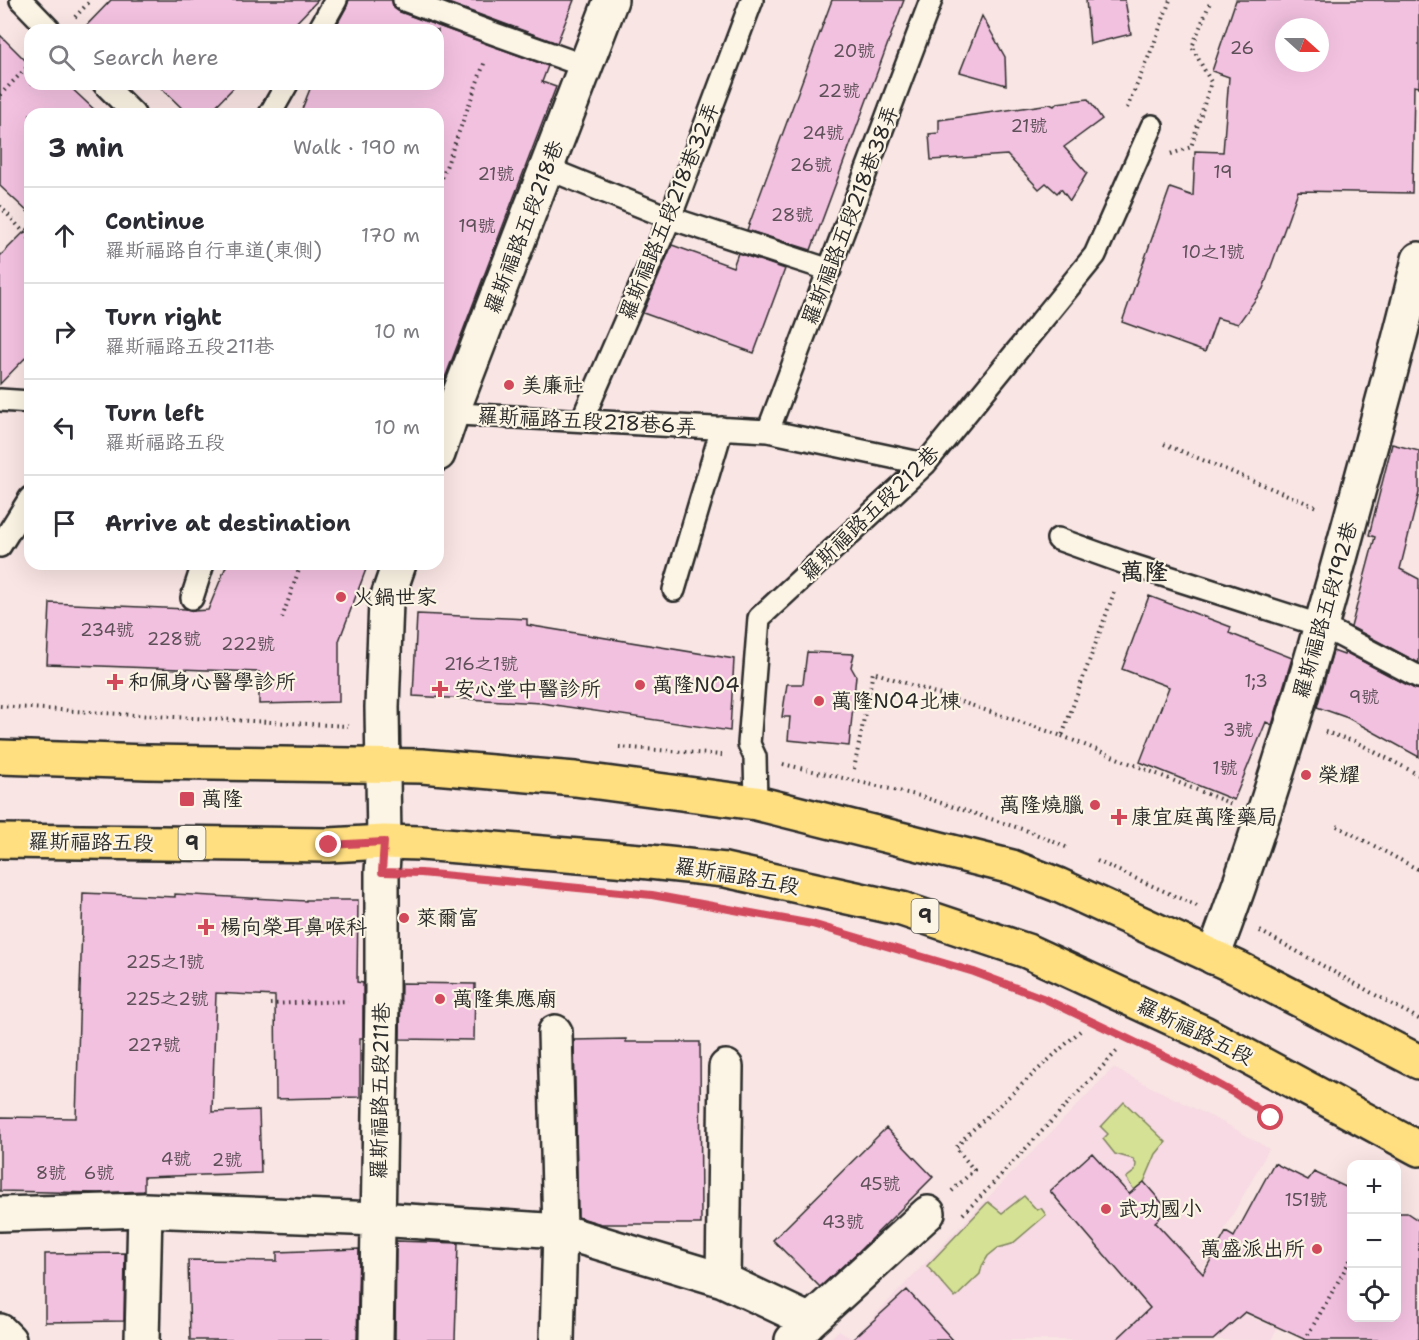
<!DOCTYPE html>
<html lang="en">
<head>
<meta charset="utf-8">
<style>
	body { margin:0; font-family:"Shantell Sans","LXGW WenKai TC",sans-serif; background:#f2f2f3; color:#2b2b33 }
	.controls { position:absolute; right:18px; bottom:18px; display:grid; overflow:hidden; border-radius:12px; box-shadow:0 6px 24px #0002 }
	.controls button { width:54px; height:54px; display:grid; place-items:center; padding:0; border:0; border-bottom:2px solid #e1e1e2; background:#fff; color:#2b2b33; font:30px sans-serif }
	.compass { position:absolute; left:1275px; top:18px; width:54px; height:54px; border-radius:50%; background:#fff; box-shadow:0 6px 24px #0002; rotate:111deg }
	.stop { position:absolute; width:18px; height:18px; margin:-14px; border:4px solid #d1495b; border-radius:50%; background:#fff }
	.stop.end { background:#d1495b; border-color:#fff; box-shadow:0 2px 6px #0008 }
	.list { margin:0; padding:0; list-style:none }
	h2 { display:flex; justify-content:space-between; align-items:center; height:78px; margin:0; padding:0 24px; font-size:26px }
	h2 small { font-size:20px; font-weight:400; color:#7c7c81 }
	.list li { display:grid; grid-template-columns:39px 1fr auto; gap:18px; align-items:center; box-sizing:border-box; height:96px; padding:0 24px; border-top:2px solid #e1e1e2 }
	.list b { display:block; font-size:22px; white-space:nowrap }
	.list p { margin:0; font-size:20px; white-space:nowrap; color:#7c7c81 }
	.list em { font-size:20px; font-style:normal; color:#7c7c81 }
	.icon { flex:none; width:33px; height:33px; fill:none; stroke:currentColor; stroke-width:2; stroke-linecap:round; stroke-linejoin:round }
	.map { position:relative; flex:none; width:1419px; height:1340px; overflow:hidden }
	.search { position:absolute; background:#fff; box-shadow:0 6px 24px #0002; left:24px; top:24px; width:420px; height:66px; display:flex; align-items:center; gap:15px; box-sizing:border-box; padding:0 21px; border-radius:18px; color:#7c7c81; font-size:22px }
	.panel { position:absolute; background:#fff; box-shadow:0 6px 24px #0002; left:24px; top:108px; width:420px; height:462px; border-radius:18px }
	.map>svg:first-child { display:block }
</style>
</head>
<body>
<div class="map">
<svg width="1419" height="1340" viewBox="0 0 1419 1340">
	<rect width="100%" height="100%" fill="#f9e5e4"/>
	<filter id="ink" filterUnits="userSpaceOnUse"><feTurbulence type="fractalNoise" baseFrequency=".0167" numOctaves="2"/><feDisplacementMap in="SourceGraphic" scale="12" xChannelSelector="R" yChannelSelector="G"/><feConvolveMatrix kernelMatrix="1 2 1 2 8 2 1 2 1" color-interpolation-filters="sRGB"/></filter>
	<g filter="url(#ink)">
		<path fill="#f7dae3" d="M1113,1068l117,58 39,23 -67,121 40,44 35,14 -6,12h-442l10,-10 13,9z"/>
		<path fill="#d5e194" stroke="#808660" stroke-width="1.5" d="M1124,1102l42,40 -10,12 -12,28 -10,8 -8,-12 9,-7 1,-7 -3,-5 -18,-5 -12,-15 5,-5 -7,-7z
			M1024,1196l13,14 4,-2 5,7 -34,29 -14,4 -10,8 -6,10 -2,8 -25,24 -28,-32 61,-64 14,11z"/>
		<path fill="#f3c1e0" stroke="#2b2b2b" stroke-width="1.5" fill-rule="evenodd" d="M111,0h207l-29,30h-207z
			M349,0h43l2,8 6,4 148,54 -6,16 14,5 -116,304 -2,-1v-276h-138l12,-30h126v-54h-104l13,-24z
			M440,0h134l-17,43z
			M832,0h72l-93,250 -64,-20z
			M1086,0h39l6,34 -41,10z
			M1236,0h183v87l-5,-1 -2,107 -114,-2 -35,98 -25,35 -21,-6 -12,34 -83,-30 48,-134 23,8 2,-45 28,1 6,-75 -17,-6zM1284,27h36v36h-36z
			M982,16l23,41 1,28 -46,-13z
			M0,35l30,30v19h37l32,30h-69v100l-30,-28z
			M157,84h80l-29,30h-20z
			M1088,99l14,20 -38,28 23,26 -17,28 -9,-12 -4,4 -11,-10 -7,6 -32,-34 -76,5 -2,-26 10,-1v-13l111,-16 4,2 3,-3z
			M30,226v127l-30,31v-128z
			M672,245l61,22 5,-14 47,16 -31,84 -111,-40z
			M1392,444l27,7v42l-19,76 19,10v84l-68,-36 24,-90 -6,-2z
			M227,564h141l-29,77v61l-80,2v-32l-212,-8 3,-61 136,6 8,2 14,-1z
			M1149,596l82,31 -2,6 63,25 -20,67 -6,-3 -32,78 -94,-38 29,-75 -47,-18z
			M417,614l110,5v6l207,34 -4,72 -189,-28 -128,-7z
			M1333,651l11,4 1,-3 68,36 6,2v67l-71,-39 -31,-11z
			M807,652l47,2 -3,13 5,9 -7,70 -61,-6 2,-23h-8l5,-33h16z
			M83,893l92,4v-3l131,7v-1h52l-1,82 6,1v55h-3v59l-84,2 -1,-103 -59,-3 -4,119 47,-2 2,63 -117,4v14l-46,2 -98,-2v-74l76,1z
			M401,983l74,1 -1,56 -74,-1z
			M626,1039v3h74l1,182h-100l-23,-7 -4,-177z
			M886,1128l47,49 -74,74 -39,36 -47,-47z
			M1092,1153l37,41 15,-12 24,28 -13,12 48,52 23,-42 8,5 40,-74 34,17 6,-8 38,18v127h44v-104h11l12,8v119h-113l-61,-28 -32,28h-97l34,-32 -100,-117z
			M396,1241l62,2 -3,97h-60z
			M359,1249l-2,91h-167l-2,-80 89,1v-9z
			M125,1253l-1,68 -79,1v-68z
			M907,1290l46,50h-101z"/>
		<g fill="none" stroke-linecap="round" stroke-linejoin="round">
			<defs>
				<path id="service" d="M21,0l29,30
					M404,0l91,34 90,32
					M319,30l17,-30
					M104,84l30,30
					M270,114l17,-30
					M546,168l124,50 160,52
					M0,400l30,2
					M441,413l327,18 157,33
					M582,420l88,-202 82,-218
					M768,431l163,-431
					M1058,539l67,24 197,63 97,51
					M0,546l30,-48
					M674,590l48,-162
					M192,598l11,-34
					M756,803l-1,-46 -6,-13 10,-126 166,-154 170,-209 57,-129"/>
				<path id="minor" d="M438,454l14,-41 159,-413
					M1213,957c55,-145 99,-294 139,-443 23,-85 47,-169 67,-255
					M555,1032l5,199 -3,109
					M0,1214l145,-4 233,9 182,12 163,49 87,41
					M723,1280l3,-213
					M0,1331l9,9
					M142,1340l3,-130
					M376,1340l6,-341v-127l2,-30 -2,-135 4,-105 13,-38
					M792,1340l18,-19 118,-108"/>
				<path id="primary" d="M0,757l147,5 275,4 153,13 181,24 256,64 46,18 180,83 181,94
					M0,841l329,4 55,-3 37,1 219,18 85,9 177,39 125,42 177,82 215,116"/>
			</defs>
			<use href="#service" stroke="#2b2b2b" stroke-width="26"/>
			<use href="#minor" stroke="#2b2b2b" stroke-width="38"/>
			<use href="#primary" stroke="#2b2b2b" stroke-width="38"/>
			<path stroke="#2b2b2b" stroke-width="4" stroke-dasharray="1.5 4.5" stroke-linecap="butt" d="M75,17l16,-17
				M0,95l30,-31
				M1127,108l27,-64 16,-44
				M1171,154l20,-7 20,-65 -19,-35 19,-47
				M438,189l47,-128
				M0,206l30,33
				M1164,444l155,64
				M282,618l19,-54
				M0,706l135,9 213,11
				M1325,732l29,9 65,34
				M1062,736l170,68
				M619,747l103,8
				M783,764l137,32 111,36 37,16
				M854,769l19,-97 189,64 53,-146
				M1337,826l82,44
				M1097,861l100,45
				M1260,931l159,88
				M861,939l90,26
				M995,980l27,10
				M270,1004l78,-3
				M1200,1074l34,19 37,24
				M952,1191l22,-21 -18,-22 11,-13 113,-104
				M963,1214l23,-23 132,-141
				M1305,1340l47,-83"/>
			<use href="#service" stroke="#fcf5e5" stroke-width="21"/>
			<use href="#minor" stroke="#fcf5e5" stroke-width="33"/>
			<use href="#primary" stroke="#ffdf80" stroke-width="33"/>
		</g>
	</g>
	<g fill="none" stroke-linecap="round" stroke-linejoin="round" filter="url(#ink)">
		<path stroke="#d1495b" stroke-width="8" d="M329,845l55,-3 -2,30 39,1 231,22 160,29 162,48 71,27 142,68 47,26 37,25"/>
	</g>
	<g fill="#d1495b" stroke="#fcf5e5" stroke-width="2">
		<circle cx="509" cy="385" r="6"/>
		<circle cx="341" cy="597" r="6"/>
		<path d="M112 673h6v6h6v6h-6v6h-6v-6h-6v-6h6z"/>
		<circle cx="640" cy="685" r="6"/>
		<path d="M437 680h6v6h6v6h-6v6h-6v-6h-6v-6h6z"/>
		<circle cx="819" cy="701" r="6"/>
		<circle cx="1306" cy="775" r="6"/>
		<rect x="179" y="791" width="16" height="16" rx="3"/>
		<circle cx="1095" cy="805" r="6"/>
		<path d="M1116 808h6v6h6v6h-6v6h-6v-6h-6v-6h6z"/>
		<circle cx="404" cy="918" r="6"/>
		<path d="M203 918h6v6h6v6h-6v6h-6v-6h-6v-6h6z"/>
		<circle cx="440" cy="999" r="6"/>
		<circle cx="1106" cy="1209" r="6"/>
		<circle cx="1317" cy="1249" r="6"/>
	</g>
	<g text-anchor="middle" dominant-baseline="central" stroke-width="4.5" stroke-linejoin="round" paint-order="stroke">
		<g font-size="18" fill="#5d5058">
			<text x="1242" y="48">26</text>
			<text x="854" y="51">20號</text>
			<text x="839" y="91">22號</text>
			<text x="1029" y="126">21號</text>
			<text x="823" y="133">24號</text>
			<text x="811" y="165">26號</text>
			<text x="1223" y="172">19</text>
			<text x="496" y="174">21號</text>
			<text x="792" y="215">28號</text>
			<text x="477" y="226">19號</text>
			<text x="1213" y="252">10之1號</text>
			<text x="107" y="630">234號</text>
			<text x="174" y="639">228號</text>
			<text x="248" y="644">222號</text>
			<text x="481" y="664">216之1號</text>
			<text x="1256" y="681">1;3</text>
			<text x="1364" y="697">9號</text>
			<text x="1238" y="730">3號</text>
			<text x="1225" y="768">1號</text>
			<text x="165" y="962">225之1號</text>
			<text x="167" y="999">225之2號</text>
			<text x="154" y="1045">227號</text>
			<text x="176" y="1159">4號</text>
			<text x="227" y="1160">2號</text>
			<text x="51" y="1173">8號</text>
			<text x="99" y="1173">6號</text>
			<text x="880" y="1184">45號</text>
			<text x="1306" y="1200">151號</text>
			<text x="843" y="1222">43號</text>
		</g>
		<g fill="#fcf5e5" stroke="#6a6863" stroke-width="1.5">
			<rect x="178.5" y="826" width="27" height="34" rx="4.5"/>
			<rect x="911.5" y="899" width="27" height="34" rx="4.5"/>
		</g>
		<g font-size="20" font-weight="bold" fill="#2b2b2b">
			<text x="192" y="843">9</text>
			<text x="925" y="916">9</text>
		</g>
		<g font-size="21" fill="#2b2b2b" stroke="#fcf5e5">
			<text transform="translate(669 211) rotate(-68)">羅斯福路五段218巷32弄</text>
			<text transform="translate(850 215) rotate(-69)">羅斯福路五段218巷38弄</text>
			<text transform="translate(524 227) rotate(-69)">羅斯福路五段218巷</text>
			<text transform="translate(587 421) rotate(3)">羅斯福路五段218巷6弄</text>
			<text transform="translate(870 513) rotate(-44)">羅斯福路五段212巷</text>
			<text transform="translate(1325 610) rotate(-74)">羅斯福路五段192巷</text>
			<text transform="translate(91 842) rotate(1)">羅斯福路五段</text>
			<text transform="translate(737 876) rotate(10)">羅斯福路五段</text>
			<text transform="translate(1195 1031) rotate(26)">羅斯福路五段</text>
			<text transform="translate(380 1091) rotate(-89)">羅斯福路五段211巷</text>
		</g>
		<g font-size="21" fill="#2b2b2b" stroke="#fcf5e5" text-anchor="start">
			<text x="521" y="385">美廉社</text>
			<text x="353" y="597">火鍋世家</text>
			<text x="128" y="682">和佩身心醫學診所</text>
			<text x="652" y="685">萬隆NO4</text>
			<text x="454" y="689">安心堂中醫診所</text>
			<text x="831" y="701">萬隆NO4北棟</text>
			<text x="1318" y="775">榮耀</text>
			<text x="201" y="799">萬隆</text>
			<text x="1083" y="805" text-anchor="end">萬隆燒臘</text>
			<text x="1131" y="817">康宜庭萬隆藥局</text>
			<text x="416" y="918">萊爾富</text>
			<text x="220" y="927">楊向榮耳鼻喉科</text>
			<text x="452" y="999">萬隆集應廟</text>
			<text x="1118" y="1209">武功國小</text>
			<text x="1305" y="1249" text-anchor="end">萬盛派出所</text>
		</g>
		<g font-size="24" font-weight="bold" fill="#2b2b2b" stroke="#fcf5e5">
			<text x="1144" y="572">萬隆</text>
		</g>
	</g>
</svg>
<div class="controls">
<button>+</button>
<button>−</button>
<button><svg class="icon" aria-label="locate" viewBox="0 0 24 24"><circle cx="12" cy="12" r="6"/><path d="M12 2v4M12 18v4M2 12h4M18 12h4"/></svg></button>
</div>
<svg class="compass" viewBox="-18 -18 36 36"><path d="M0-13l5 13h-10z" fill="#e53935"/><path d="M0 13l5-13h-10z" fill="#7c7c81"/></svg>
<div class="stop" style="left:1271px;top:1118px"></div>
<div class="stop end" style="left:329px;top:845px"></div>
<div class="search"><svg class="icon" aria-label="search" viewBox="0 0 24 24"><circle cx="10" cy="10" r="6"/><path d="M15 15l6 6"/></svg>Search here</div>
<section class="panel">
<h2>3 min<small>Walk · 190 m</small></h2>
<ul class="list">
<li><svg class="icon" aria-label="ahead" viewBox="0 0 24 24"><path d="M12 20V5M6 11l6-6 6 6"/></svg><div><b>Continue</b><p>羅斯福路自行車道(東側)</p></div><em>170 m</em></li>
<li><svg class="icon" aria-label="right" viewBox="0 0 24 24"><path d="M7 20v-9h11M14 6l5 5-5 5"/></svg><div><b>Turn right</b><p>羅斯福路五段211巷</p></div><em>10 m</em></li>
<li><svg class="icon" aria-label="left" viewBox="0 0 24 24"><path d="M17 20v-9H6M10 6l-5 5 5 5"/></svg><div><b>Turn left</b><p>羅斯福路五段</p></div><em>10 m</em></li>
<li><svg class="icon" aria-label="arrive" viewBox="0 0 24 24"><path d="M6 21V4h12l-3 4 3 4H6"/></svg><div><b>Arrive at destination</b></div></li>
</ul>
</section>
</div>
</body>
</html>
